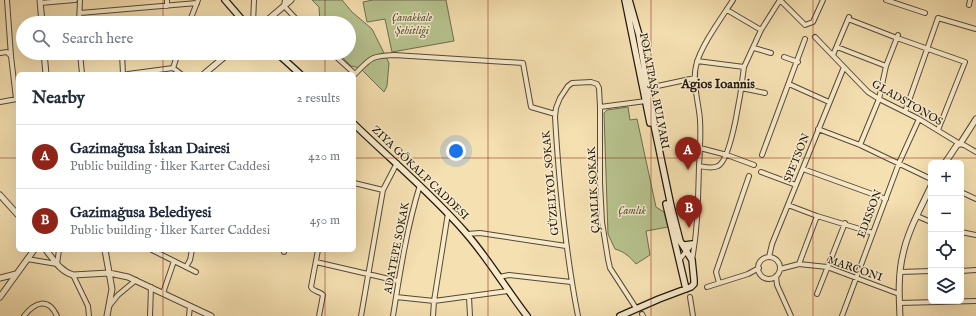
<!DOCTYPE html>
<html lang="en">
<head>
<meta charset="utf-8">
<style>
	body { margin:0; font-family:"IM FELL English",serif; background:#f6f6f7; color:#1f2937 }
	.controls { position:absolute; right:12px; bottom:12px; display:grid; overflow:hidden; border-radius:6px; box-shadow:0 4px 16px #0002 }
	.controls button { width:36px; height:36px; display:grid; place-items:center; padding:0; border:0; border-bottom:1px solid #e0e1e3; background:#fff; color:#1f2937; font:20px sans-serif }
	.you { position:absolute; left:456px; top:151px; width:14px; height:14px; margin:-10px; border:3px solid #fff; border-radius:50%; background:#1a73e8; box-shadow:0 0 0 6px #1a73e833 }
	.badge { display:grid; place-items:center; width:26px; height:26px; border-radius:50%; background:#8f2418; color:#fff; font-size:13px; font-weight:700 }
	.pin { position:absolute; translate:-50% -33px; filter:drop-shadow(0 1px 2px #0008) }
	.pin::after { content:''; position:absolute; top:21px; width:14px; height:12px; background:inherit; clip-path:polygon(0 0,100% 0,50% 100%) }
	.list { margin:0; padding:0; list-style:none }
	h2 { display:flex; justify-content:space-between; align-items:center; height:52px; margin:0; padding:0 16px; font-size:17px }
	h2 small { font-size:13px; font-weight:400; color:#747a83 }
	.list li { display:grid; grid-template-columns:26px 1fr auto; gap:12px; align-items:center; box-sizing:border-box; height:64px; padding:0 16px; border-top:1px solid #e0e1e3 }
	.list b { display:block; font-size:15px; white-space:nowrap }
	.list p { margin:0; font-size:13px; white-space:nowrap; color:#747a83 }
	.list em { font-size:13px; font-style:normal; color:#747a83 }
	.icon { flex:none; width:22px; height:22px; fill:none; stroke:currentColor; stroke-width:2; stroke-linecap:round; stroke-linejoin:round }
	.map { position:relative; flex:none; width:976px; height:316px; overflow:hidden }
	.search { position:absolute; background:#fff; box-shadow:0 4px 16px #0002; left:16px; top:16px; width:340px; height:44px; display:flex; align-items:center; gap:10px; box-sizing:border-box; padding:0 14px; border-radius:22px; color:#747a83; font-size:15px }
	.panel { position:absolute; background:#fff; box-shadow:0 4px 16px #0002; left:16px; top:72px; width:340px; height:180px; border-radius:6px }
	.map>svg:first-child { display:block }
</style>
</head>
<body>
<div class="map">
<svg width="976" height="316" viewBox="0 0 976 316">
	<rect width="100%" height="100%" fill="#f5e0b1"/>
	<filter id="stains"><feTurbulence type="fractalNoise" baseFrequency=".005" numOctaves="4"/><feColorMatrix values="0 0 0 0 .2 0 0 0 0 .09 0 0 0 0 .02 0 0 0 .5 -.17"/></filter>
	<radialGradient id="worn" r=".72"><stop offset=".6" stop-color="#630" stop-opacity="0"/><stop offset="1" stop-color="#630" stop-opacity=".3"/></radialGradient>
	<path fill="#b7c38f" stroke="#6c6d4e" d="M312,0h30l10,12 20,17 17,34 -2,23 -3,6 -24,-24 -9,-2 -13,-13h11v-30h-29l-1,-16z
		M373,0h73l8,41 -62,11 -7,-33 -18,3 -4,-20z
		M628,107l2,13 7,-1 19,88 8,5 4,15 -22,4 4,24 -14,9c-6,-7 -11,-12 -21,-15l-7,-15 -4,-121 3,-3z"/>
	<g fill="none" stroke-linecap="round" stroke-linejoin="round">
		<defs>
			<path id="minor" d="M7,0l4,56
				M167,0v6
				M285,0l-1,6 16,17
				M780,0l25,25 8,-3 10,-22
				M886,0l39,13
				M40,3l35,-3
				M969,5l1,-5
				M727,10l34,20
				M80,13l117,-10
				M848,19l49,19 68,24 -27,68
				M79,23l1,-23
				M189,23l9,-23
				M253,23l1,-23
				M815,37l53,55 11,7 40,20 41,25 4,1 12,7
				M837,47l49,19
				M754,48l17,5
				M0,53l7,-1 4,4 5,43
				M80,53l2,21
				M122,53l1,21
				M332,53l23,21
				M833,55l16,-38
				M784,57l14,5
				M697,61l47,6 17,-37 19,-30
				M173,68l5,-15
				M173,68l8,6
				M128,74l45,-6
				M354,75c17,-17 16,-19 40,-20l129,8 8,44 24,7
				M789,84l40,18
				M648,88l47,-10
				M741,88l24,5
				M0,102l17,-3
				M600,107l46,-6
				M905,112l33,-94 38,11
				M818,129l42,16 71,34
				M860,145l19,-46 7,-33 12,-31
				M700,148l27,7 27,10
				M762,155l43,-116
				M699,166c6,1 14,3 19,0 14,-7 24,-81 26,-99
				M803,169l83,30
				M761,172l35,13
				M354,183l29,7
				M961,192l15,7
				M788,205l29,11 56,17
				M917,216l14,6
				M961,232l15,3
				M467,234l13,-1 86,13
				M152,250l44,22
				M318,250l-7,37c2,5 9,4 12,8l-4,21
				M284,252v-2
				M769,257l3,-13 72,-177
				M758 268a11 11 0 1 1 22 0a11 11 0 1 1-22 0Z
				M27,259l30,5 2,-14
				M680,259l12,-15
				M692,260c6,-32 6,-62 7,-94 1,-15 2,-30 1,-46 -1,-16 -8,-38 -4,-54 4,-19 26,-49 37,-66
				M316,262l82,19
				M799,264l18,-48
				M186,267l4,-7 2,-10
				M780,269l19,-5 28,3 72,27
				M961,271l15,-1
				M900,272l31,-1
				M73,275l15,31 1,10
				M776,276l1,9 14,31
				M499,277l10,-2 62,7
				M719,283l-3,-11 33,-96
				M707,287l41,-13 11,-6
				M163,293l11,-32
				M817,294l28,-71
				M396,297l38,4 74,-10
				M469,297l1,19
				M690,297l3,19
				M899,303l77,-2
				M110,305l8,-10 18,-15
				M642,314l1,2
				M24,316c11,-14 24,-19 33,0
				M150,316l1,-29
				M189,316l1,-10
				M361,316l22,-126 14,-27
				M393,316c7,-44 14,-89 27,-131
				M433,316l1,-15 14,-88
				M578,316c-13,-66 -19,-132 -23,-199l1,-9 4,-10 8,-12 4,-3 19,-1 6,2 2,4 1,19v76l2,39 6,37 2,9 26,40
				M842,316l57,-153 20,-44"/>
			<path id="tertiary" d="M40,0l2,23
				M264,23l27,-23
				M44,53l2,21
				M204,74l25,-21
				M945,163l12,-18 3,-1 16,-25
				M0,195l18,20
				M46,250c8,10 14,21 27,25l36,-2 19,4 83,39
				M105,250l7,39 -5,27
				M0,278l16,-4
				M0,297l34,-47
				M900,316c-1,-20 -2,-42 3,-62 5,-24 18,-46 28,-68"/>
			<path id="secondary" d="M225,0l20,23
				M625,0l25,123
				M277,53l23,21
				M354,124c37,36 77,69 111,108 23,26 41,57 62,84
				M666,204l20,85
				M682,244l3,1 7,-1
				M620,316l39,-17 32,-12 3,-3v-4l-2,-20 -12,-19 -9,-35 -17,-81 -15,-90 -10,-35"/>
		</defs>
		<use href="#minor" stroke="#554935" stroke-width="6"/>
		<use href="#tertiary" stroke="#554935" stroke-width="7"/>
		<use href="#secondary" stroke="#20170c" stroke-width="8"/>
		<use href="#minor" stroke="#f8ebcc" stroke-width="4"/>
		<use href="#tertiary" stroke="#f8ebcc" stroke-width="5"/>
		<use href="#secondary" stroke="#f8ebcc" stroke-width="5.5"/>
	</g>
	<path fill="none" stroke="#8f2418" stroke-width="1" stroke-opacity="0.55" d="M163,0v23M325,0v23M488,0v316M651,0v316M813,0v316M163,53v21M325,53v21M0,158h18M354,158h622M163,250v66M325,250v66"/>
	<g text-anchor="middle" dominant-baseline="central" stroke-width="3" stroke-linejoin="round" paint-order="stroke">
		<g font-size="11" font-style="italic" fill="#55533a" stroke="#f8ebcc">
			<text x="412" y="18">Çanakkale<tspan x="412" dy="13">Şehitliği</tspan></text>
			<text x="632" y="211">Çamlık</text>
		</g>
		<g font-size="11" fill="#20170c" stroke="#f8ebcc">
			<text transform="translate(654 91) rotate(79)">POLATPAŞA BULVARI</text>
			<text transform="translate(907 103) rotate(30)">GLADSTONOS</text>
			<text transform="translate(797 158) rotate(-68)">SPETSON</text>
			<text transform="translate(420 173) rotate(44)">ZIYA GÖKALP CADDESI</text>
			<text transform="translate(551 183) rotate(-95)">GÜZELYOL SOKAK</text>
			<text transform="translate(594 190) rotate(-93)">ÇAMLIK SOKAK</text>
			<text transform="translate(870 214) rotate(-69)">EDISSON</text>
			<text transform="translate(397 248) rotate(-79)">ADATEPE SOKAK</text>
			<text transform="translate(855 269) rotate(19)">MARCONI</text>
		</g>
		<g font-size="13" font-weight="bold" fill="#20170c" stroke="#f8ebcc">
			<text x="718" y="84">Agios Ioannis</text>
		</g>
	</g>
	<rect width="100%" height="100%" filter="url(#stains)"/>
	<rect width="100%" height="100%" fill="url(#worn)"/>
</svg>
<div class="controls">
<button>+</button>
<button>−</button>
<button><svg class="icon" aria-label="locate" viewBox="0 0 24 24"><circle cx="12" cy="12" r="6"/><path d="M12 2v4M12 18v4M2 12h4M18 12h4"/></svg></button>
<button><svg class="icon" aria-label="layers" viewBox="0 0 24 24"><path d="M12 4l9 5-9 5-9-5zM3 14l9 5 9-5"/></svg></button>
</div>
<div class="you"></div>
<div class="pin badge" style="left:688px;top:170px">A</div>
<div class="pin badge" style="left:689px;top:228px">B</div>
<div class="search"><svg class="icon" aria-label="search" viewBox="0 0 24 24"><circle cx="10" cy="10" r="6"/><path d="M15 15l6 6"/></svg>Search here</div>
<section class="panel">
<h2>Nearby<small>2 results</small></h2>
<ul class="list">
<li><span class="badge">A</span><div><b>Gazimağusa İskan Dairesi</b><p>Public building · İlker Karter Caddesi</p></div><em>420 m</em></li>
<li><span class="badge">B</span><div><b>Gazimağusa Belediyesi</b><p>Public building · İlker Karter Caddesi</p></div><em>450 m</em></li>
</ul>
</section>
</div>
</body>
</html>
